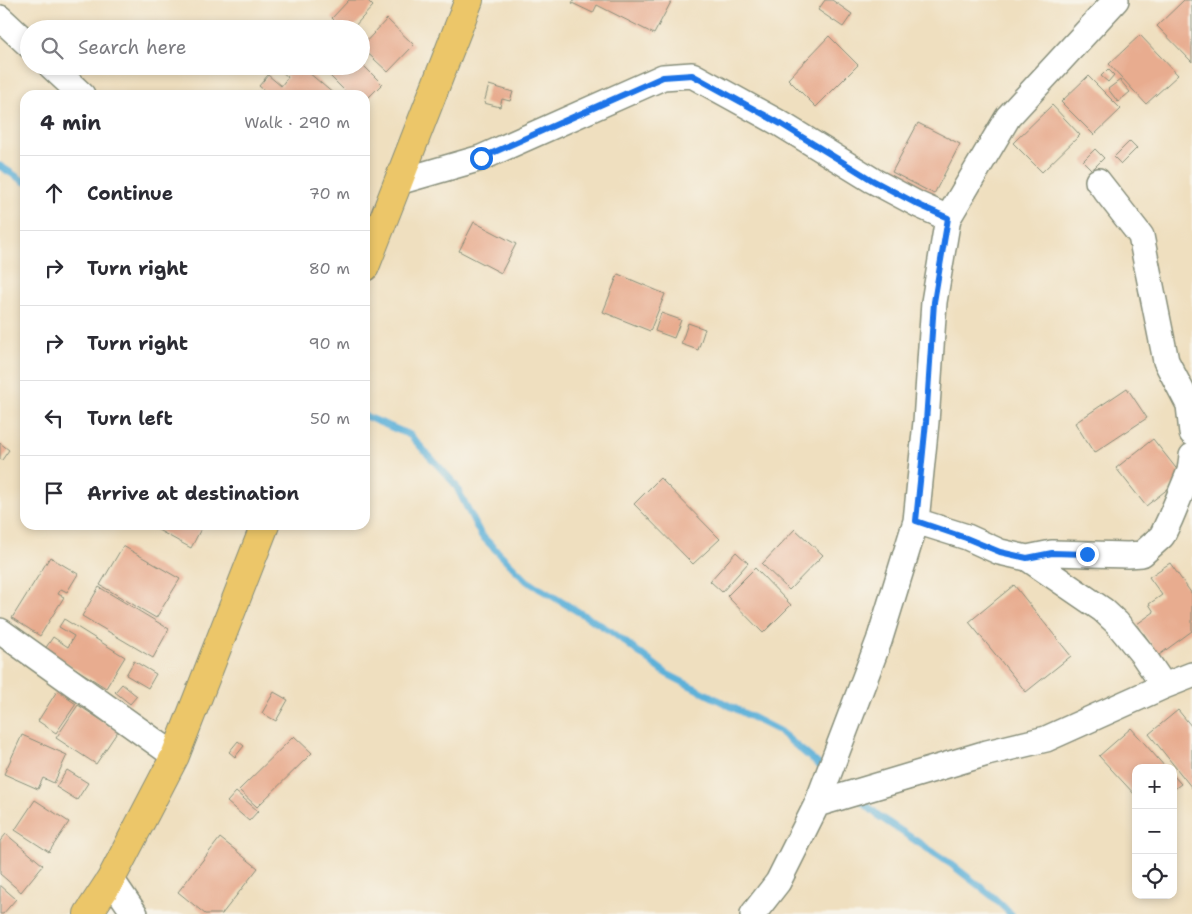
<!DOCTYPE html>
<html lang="en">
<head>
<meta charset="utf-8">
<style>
	body { margin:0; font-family:"Shantell Sans",sans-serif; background:#f7f7f7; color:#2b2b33 }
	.controls { position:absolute; right:15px; bottom:15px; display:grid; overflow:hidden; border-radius:10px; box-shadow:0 2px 8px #0003 }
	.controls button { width:45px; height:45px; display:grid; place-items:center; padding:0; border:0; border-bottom:1px solid #e1e1e2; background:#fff; color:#2b2b33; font:25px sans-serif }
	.stop { position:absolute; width:15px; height:15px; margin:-11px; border:4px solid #1a73e8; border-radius:50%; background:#fff }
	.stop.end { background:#1a73e8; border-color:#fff; box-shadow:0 1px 5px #0008 }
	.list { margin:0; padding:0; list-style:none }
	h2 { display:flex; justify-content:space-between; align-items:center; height:65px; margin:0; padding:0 20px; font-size:21px }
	h2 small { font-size:16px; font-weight:400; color:#7c7c81 }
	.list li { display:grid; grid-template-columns:32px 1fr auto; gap:15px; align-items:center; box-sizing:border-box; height:75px; padding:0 20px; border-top:1px solid #e1e1e2 }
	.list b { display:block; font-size:19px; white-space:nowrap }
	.list em { font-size:16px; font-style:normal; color:#7c7c81 }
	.icon { flex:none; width:28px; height:28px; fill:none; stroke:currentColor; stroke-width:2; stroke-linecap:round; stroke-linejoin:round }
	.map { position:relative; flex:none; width:1192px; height:914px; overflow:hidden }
	.search { position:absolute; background:#fff; box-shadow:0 2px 8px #0003; left:20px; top:20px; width:350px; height:55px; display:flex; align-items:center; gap:12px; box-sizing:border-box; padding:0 18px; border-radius:28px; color:#7c7c81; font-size:19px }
	.panel { position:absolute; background:#fff; box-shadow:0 2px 8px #0003; left:20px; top:90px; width:350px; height:440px; border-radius:15px }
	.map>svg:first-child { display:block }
</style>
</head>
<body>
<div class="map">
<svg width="1192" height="914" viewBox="0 0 1192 914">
	<rect width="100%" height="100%" fill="#f7f3e8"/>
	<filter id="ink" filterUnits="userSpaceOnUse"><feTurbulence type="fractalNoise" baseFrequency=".02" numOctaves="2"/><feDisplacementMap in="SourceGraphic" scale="10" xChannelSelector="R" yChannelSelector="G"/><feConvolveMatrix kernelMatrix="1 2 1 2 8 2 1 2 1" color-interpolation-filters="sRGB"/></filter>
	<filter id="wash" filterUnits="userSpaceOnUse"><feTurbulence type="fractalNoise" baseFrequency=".0096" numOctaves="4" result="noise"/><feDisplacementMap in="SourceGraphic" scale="20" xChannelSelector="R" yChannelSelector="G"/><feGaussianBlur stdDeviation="1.12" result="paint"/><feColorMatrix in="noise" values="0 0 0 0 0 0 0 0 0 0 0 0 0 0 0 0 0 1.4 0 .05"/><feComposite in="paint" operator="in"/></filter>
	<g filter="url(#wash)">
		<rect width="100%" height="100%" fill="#efdfbf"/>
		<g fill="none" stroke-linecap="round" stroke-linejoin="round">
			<path stroke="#5db1d9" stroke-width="7" d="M0,166l25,16
				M365,416l45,19 45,49 26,51 46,46 85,51 55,42 112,57 46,39
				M858,798l22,19 71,47 41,32 19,18"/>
		</g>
		<g id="blocks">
			<path fill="#e8ac8f" d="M349,0h18l6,6 -21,23h-9l-11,-11z
				M574,0h98l-18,34 -57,-29 -4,8 -21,-10z
				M825,0h7l20,14 -9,13 -25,-17z
				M1184,0h8v62l-35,-36z
				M387,19l27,26 -26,27 -27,-25z
				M1140,35l38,40 -32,29 -37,-40z
				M829,36l29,29 -42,42 -28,-28z
				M361,63l21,21 -17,17v-6h-16l-25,-25 4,-4h33z
				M275,66h26l34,29h-65l-11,-9 9,-11 13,11 7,-9z
				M1108,69l6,6 -6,7 -7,-6z
				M1088,76l33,33 -27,26 -33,-33z
				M1120,80l10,12 -12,10 -10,-13z
				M489,85l24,7 -3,9 -8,-2 -2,8 -16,-4z
				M1052,105l28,30 -38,37 -29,-29z
				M918,123l42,21 -26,50 -42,-22z
				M1130,141l7,7 -16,16 -7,-7z
				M1095,149l9,9 -12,12 -9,-9z
				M474,222l42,22 -15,29 -42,-22z
				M618,274l47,20 -15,37 -47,-19z
				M661,313l20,7 -7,18 -19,-7z
				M688,323l17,6 -7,21 -17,-6z
				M1127,388l20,30 -53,35 -19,-30z
				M1153,439l30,38 -37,29 -30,-38z
				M0,443l9,7 -7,10 -2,-1z
				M660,478l60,61 -27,25 -59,-60z
				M149,525h54l-12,23z
				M795,529l28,26 -34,35 -27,-26z
				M123,546l57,33 -24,39 -56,-33z
				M736,552l12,11 -26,29 -12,-11z
				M50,557l28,17 -11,18 -6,-3 -3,5 6,3 -24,39 -28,-18z
				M1170,563l22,31v37l-33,24 -22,-31 17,-12 -5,-8 13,-9 -13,-18z
				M755,568l36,37 -28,28 -36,-37z
				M1014,585l57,71 -45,36 -57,-70z
				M99,587l70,42 -16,29 -71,-42z
				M64,619l61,38 -19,31 -61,-39 8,-12 15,10 6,-11 -15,-9z
				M134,661l22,13 -8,14 -22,-13z
				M122,684l15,12 -7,8 -15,-12z
				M57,691l19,13 -20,29 -18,-12z
				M274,692l14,8 -12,21 -14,-8z
				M78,705l40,26 -22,33 -40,-26z
				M1178,710l14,17v61l-43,-54z
				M1131,728l35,40h-30v28l-37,-40z
				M22,735l45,20 -13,28 -11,-5 -5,11 -34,-15z
				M294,736l18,17 -55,54 -18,-17z
				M238,741l6,5 -9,11 -6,-5z
				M67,770l21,13 -11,17 -21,-13z
				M1173,775l8,9 -8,6z
				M236,792l22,19 -9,10 -22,-19z
				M35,800l34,22 -20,30 -34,-22z
				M6,834l37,31 -22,27 -21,-18v-33z
				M220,838l38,30 -36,46h-17l-27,-22z
				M0,885l16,14 -13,15h-3z"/>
		</g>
	</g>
	<g filter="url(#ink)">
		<use href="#blocks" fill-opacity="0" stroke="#878e7a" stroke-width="1"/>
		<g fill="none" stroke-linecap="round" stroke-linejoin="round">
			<defs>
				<path id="minor" d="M0,18l29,27
					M51,66l31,29
					M1098,181l43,55 25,125 23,44 3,28
					M398,182l83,-24 182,-81 29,-2 89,49 91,56 47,25 29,13
					M916,521l51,16 33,15 27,6 25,-5 76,2 14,-1 20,-18 8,-17 20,-48 2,-15
					M1027,558l76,52 14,13 26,32 21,31
					M0,631l175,125
					M817,804l170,-51 59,-14 118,-53 28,-11
					M111,879l24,35
					M753,914l25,-32 39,-78 62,-163 37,-120 10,-99 8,-120 14,-84 60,-101 108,-117"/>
				<path id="major" d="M365,267l104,-267
					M88,914l23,-35 64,-123 90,-231"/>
			</defs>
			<use href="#minor" stroke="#878e7a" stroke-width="28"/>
			<use href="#major" stroke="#878e7a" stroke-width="30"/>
			<use href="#minor" stroke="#fff" stroke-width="25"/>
			<use href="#major" stroke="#ecc669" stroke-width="28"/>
		</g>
	</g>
	<g fill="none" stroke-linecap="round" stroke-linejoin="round" filter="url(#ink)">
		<path stroke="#1a73e8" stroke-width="6" d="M481,158l182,-81 29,-2 89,49 91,56 47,25 29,13 -14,84 -8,120 -10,99 50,17 34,14 27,6 25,-5 35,1"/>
	</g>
</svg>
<div class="controls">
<button>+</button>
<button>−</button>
<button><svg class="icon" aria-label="locate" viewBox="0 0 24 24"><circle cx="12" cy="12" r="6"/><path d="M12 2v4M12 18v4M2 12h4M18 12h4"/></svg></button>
</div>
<div class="stop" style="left:481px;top:158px"></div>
<div class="stop end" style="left:1087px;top:554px"></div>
<div class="search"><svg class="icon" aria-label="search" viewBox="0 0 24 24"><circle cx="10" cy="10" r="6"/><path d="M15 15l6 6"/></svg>Search here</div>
<section class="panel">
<h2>4 min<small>Walk · 290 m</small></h2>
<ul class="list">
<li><svg class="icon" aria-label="ahead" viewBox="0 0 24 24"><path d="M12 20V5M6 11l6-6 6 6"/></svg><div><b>Continue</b></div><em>70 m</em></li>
<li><svg class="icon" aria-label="right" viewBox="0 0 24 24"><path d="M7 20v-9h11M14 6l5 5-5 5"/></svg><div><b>Turn right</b></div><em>80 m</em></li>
<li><svg class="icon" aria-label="right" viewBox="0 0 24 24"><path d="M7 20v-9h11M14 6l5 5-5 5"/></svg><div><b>Turn right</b></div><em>90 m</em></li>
<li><svg class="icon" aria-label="left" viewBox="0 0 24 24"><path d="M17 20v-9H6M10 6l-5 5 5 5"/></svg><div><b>Turn left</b></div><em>50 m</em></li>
<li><svg class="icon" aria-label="arrive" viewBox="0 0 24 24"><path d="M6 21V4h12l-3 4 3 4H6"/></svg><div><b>Arrive at destination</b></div></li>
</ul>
</section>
</div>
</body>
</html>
